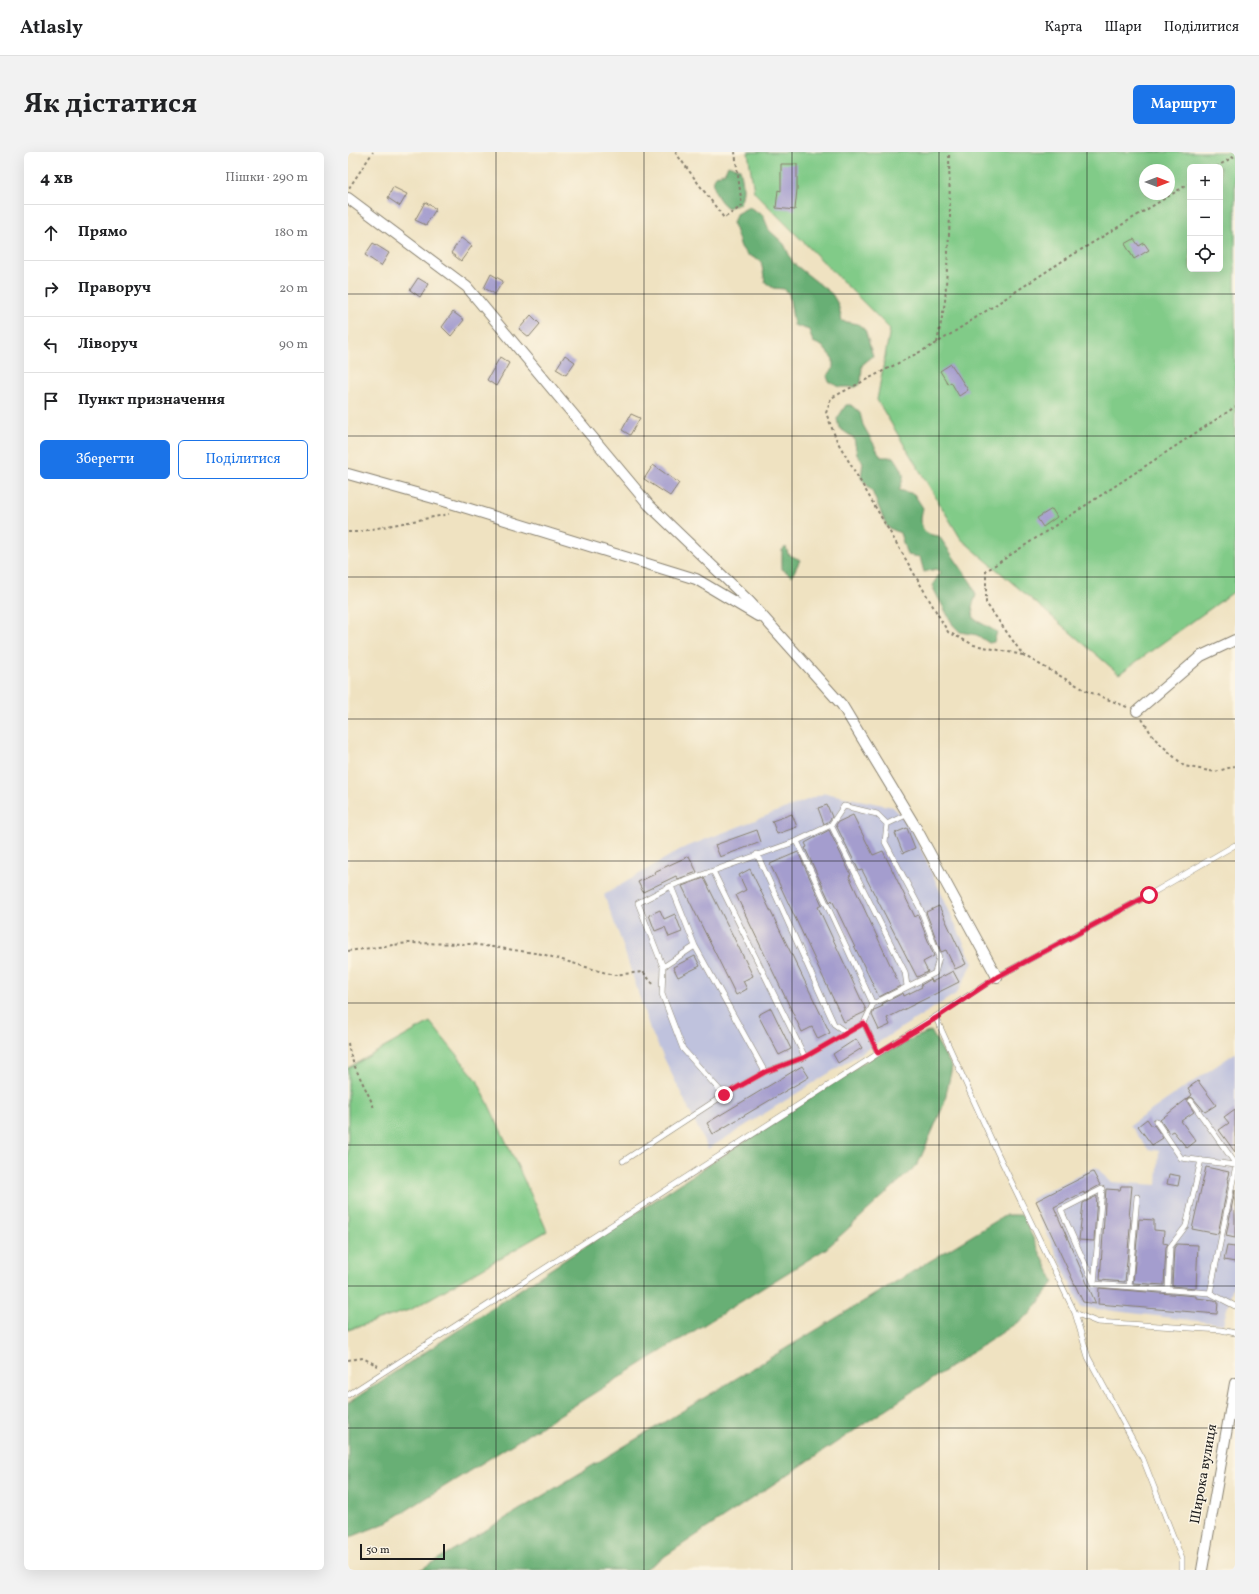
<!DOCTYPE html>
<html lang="uk">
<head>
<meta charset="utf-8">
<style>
	body { margin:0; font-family:Vollkorn,serif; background:#f2f2f2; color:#202124 }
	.controls { position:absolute; right:12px; top:12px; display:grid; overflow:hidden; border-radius:6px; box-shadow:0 4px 16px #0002 }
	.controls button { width:36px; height:36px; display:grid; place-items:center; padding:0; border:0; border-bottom:1px solid #e0e0e0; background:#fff; color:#202124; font:20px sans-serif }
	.compass { position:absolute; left:791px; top:12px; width:36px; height:36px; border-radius:50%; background:#fff; box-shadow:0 4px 16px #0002; rotate:90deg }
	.scale { position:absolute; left:12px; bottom:10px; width:85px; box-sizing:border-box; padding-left:4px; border:2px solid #1c1c1c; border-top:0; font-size:11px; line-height:14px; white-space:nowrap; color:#1c1c1c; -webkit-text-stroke:3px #fcf5e5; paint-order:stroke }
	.stop { position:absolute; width:12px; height:12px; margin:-9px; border:3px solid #e11d48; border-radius:50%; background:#fff }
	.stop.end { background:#e11d48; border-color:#fff; box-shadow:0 1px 4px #0008 }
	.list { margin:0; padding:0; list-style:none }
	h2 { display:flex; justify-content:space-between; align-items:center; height:52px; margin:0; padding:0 16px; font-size:17px }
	h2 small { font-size:13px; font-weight:400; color:#757577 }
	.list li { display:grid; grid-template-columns:26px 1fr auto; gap:12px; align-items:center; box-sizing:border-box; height:56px; padding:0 16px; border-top:1px solid #e0e0e0 }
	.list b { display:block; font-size:15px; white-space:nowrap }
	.list em { font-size:13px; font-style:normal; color:#757577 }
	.actions { display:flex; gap:8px; padding:12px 16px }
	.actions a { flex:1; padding:9px 0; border:1px solid #1a73e8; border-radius:6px; text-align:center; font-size:14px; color:#1a73e8 }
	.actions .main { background:#1a73e8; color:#fff }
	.icon { flex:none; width:22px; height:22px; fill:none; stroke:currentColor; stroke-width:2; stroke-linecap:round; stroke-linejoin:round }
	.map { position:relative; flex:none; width:887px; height:1418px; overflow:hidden; border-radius:6px }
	header { display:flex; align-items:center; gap:24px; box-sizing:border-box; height:56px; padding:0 20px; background:#fff; border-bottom:1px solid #e0e0e0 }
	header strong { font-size:19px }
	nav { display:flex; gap:22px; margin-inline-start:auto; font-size:14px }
	.intro { display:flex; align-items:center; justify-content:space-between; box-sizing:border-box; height:96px; padding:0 24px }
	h1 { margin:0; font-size:28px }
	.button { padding:10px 18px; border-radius:6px; background:#1a73e8; color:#fff; font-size:14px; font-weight:700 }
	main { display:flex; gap:24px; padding:0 24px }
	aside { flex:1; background:#fff; border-radius:6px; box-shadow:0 4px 16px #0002 }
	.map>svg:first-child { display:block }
</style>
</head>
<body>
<header>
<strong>Atlasly</strong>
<nav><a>Карта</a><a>Шари</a><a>Поділитися</a></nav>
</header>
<div class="intro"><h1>Як дістатися</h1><a class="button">Маршрут</a></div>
<main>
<aside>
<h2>4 хв<small>Пішки · 290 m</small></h2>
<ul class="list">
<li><svg class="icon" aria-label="ahead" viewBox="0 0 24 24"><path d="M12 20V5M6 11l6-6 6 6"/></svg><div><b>Прямо</b></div><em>180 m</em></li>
<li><svg class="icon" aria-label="right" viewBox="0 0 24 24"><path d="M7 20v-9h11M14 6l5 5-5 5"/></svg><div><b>Праворуч</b></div><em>20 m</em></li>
<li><svg class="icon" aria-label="left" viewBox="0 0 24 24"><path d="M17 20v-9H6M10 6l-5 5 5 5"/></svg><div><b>Ліворуч</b></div><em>90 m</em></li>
<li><svg class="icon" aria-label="arrive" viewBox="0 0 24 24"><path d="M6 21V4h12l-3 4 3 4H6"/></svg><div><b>Пункт призначення</b></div></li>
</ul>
<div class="actions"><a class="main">Зберегти</a><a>Поділитися</a></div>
</aside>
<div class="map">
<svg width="887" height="1418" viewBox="0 0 887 1418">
	<rect width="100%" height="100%" fill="#fcf5e5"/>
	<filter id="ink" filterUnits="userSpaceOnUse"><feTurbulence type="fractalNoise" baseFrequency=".025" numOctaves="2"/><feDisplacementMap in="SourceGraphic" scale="8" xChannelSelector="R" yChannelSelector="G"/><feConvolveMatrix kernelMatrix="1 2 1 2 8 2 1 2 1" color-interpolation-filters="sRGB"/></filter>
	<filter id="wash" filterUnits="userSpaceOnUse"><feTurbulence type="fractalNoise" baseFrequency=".012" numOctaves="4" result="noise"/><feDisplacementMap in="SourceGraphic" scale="16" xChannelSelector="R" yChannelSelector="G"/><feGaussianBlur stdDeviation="0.9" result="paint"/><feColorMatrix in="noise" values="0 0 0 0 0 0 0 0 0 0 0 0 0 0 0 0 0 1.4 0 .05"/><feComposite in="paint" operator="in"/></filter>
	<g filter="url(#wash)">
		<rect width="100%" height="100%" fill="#efe2c1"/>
		<path fill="#bfc2dd" d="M477,641l68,14 18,20 62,136 -16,30 -249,156 -58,-120 -29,-89 -17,-45 77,-46z
			M887,901v225l-12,46 -142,-17 -50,-108 65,-32 15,15 46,3 2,-34 -11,-2 -18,-24z"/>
		<path fill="#81cb88" stroke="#4e7452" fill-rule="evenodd" d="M400,0h487v439l-116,83 -158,-135 -84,-139 13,-71 -136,-137zM842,15h30v102h-30zM797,18h24v24h-24z
			M82,870l47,58 57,121 13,30 -135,78 -64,21v-262z"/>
		<path fill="#68af74" stroke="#426648" d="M380,13l12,4c3,11 5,23 0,34l-12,5c-10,-7 -16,-19 -14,-31l11,-5z
			M401,55l14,8 6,15 15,14 9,19 39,31 6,10 4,17 16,3 7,6 8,26 -11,9 -1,18 -5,4h-16l-11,-5 -2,-6 6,-7v-10l-11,-13 -9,-4 -4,-12 -15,-5 -5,-31 -5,-5 -11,-1 -8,-6 -4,-21 -15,-7 -5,-7 -8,-24 3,-9z
			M498,253h5l9,8 3,12 18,32h13c10,15 12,17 5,33l15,4 9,14c-4,15 -3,27 16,28l33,48 4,11 -4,12 2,12 23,13 -3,10 -5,1 -12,-8 -17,-3 -7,-7 -19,-35 -1,-6 8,-12 -5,-3 -12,3 -4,-15 -13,-2 -7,-22 -13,-6 -15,-36 -11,-13 2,-16 -6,-7 -3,-17 -15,-10 -2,-9z
			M438,395l2,7 12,6 -8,16 -10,-7v-19z
			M583,879l21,36 -8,37 -26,60 -91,84 -441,275 -38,15v-135l530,-350z
			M658,1063h16l32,67 -24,32 -386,256h-224z"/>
		<g id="blocks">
			<path fill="#a49dce" d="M433,12h16v25l-2,21 -19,-2 2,-18 3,1z
				M45,35l14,7 -7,12 -12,-8z
				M77,50l11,7 -10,16 -11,-5z
				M113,86l11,8 -11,15 -10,-8z
				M786,87l5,7 5,-3 5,7 -15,9 -9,-15z
				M25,91l16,10 -8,13 -16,-11z
				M143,122l12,7 -8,13 -11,-6z
				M70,126l10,6 -8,13 -10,-7z
				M105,160l11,8 -13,16 -9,-9z
				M183,163l9,9 -11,13 -10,-8z
				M217,203l10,7 -9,13 -10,-6z
				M152,205l9,6 -13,23 -9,-6z
				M603,212l17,26 -9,6 -8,-14 -3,2 -8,-13z
				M283,262l9,4 -10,17 -8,-5z
				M305,313l26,18 -9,13 -26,-17z
				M704,357l5,8 -14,10 -6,-9z
				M479,653l5,12 -4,5 -4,2 -6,-16z
				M444,662l5,13 -20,7 -5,-13z
				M505,663l20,40 10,-4 32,66 3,-2 16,41 -11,6 5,10 -11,5 -55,-107 -3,1 -23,-46 2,-3z
				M559,676l8,20 -12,5 -8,-20z
				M409,678l4,12 -41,15 -5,-12z
				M481,678l22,45 -2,1 51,110 -21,11 -47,-97 -2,2 -25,-54 2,-1 -2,-4z
				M450,700l24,53 -4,2 48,103 -1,2 -21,10 -74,-158z
				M341,704l8,16 -19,7 -2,-3 -33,16 -5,-10 17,-8 -1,-2z
				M402,717l80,164 -12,6 -6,-12 -10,5 -66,-137 10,-5 -7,-15z
				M356,726l49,98 -10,5 4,8 -11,6 -54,-109z
				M591,754l27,58 -11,5 -9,-19 -5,2 -15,-40z
				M312,758l4,9 11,-5 7,18 -13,5 -4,-10 -10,4 -6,-16z
				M347,804l5,10 -22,11 -5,-10z
				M605,819l6,11 -72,36 3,7 -11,5 -7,-15 2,-5 9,-4 -1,-2 21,-11 1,3 18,-9 -1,-2 10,-6 1,3z
				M423,856l20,41 -12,6 -21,-40z
				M508,887l6,9 -24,15 -5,-9z
				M454,914l7,11 -96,57 -6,-11z
				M850,929l18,24 -11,7 -12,-14 -3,-1 -2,2v4l6,9 -13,9 15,20 -9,7 -14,-17 -4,2 -9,-13 32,-25 -4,-7z
				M887,957v43l-16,-22 10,-7 -5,-6z
				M799,967l5,7 2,-1 9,13 -11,7 -14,-19z
				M858,1015l23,5 -2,7h2l-11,55 -26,-5z
				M745,1020l7,13 -16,9v-2l-30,15 42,97 -13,-2 -47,-101z
				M821,1022l11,2 -2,10 -11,-2z
				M773,1034h11l-3,32h2l-6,64 -25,-2 6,-91 14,1z
				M887,1038v48l-9,-2z
				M749,1044l-3,45 -15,-1 4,-37z
				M791,1067l15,1v10l10,1 -1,12 5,1 -2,3 -2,38 -31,-2z
				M829,1092l21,1 -2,43 -24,-2 2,-38z
				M879,1094l8,1v15l-11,-2z
				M751,1136l97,8v2l18,2 4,2 -1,12 -119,-10z"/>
		</g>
	</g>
	<g filter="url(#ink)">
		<use href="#blocks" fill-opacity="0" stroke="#867f6e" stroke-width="1"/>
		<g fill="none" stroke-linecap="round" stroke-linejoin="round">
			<defs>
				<path id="lane" d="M483,673l74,147 2,14
					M449,689l76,163
					M409,702l77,170 13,9
					M365,719l92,186
					M323,734l24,60 70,126
					M347,794l-32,21 -1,27 21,55 41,46
					M315,815l-25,-64 33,-17 126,-45 34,-16 13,-19 33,8 10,10
					M588,866l62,136 77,159 22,9 124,8 14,3
					M516,871l14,30
					M843,949l44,62
					M808,969l25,37 54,7
					M275,1009l101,-66 41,-23 40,-15 59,-34 9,-19 62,-31 4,-16 -19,-49 -35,-66 2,-18 21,-10
					M887,1018l-25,123 25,13
					M746,1132l8,-95 -41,21 33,74 116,9
					M781,1134l8,-89
					M820,1137l2,-42 16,-21 15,-66
					M727,1161l13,44 55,102 39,100v11
					M0,1243l649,-418 152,-82 86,-50"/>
				<path id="street" d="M0,46l119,89 182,218 100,96 93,104 73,121 82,151
					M0,322l96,27 252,78 62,37
					M789,559l64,-55 34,-16
					M854,1418l33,-187"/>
			</defs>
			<use href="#lane" stroke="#867f6e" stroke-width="6"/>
			<use href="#street" stroke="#867f6e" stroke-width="12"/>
			<path stroke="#867f6e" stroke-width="2" stroke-dasharray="3 3" stroke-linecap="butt" d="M327,0l49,66 18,-12 -7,-54
				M868,15l19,-11
				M1,36l24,-36
				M589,191l8,-41 5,-85 -1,-65
				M0,380h9l92,-18
				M675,503l-49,-10 -26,-13 -111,-191 -11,-28 5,-15 106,-55 124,-81 129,-79
				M779,555l-40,-16 -64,-36 -37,-52v-32l249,-164
				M794,567l12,19 30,28 31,6 20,-6
				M0,799l60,-8 63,1 71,10 71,21 30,-3 11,13
				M0,891c3,23 18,43 26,65
				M0,1208l15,-2 15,8"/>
			<use href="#lane" stroke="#fff" stroke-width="5"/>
			<use href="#street" stroke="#fff" stroke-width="10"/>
		</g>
	</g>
	<g fill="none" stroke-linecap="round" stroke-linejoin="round" filter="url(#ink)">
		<path stroke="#e11d48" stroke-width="5" d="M376,943l41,-23 40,-15 59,-34 14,30 58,-35 61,-41 152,-82"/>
	</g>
	<path fill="none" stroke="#1c1c1c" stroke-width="1" stroke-opacity="0.55" d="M148,0v1418M296,0v1418M444,0v1418M591,0v1418M739,0v1418M0,142h887M0,284h887M0,425h887M0,567h887M0,709h887M0,851h887M0,993h887M0,1134h887M0,1276h887"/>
	<g text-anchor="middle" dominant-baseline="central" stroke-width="3" stroke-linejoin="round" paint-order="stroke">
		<g font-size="14" fill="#1c1c1c" stroke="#fcf5e5">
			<text transform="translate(856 1322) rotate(-80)">Широка вулиця</text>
		</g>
	</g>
</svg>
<div class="controls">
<button>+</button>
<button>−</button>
<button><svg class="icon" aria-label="locate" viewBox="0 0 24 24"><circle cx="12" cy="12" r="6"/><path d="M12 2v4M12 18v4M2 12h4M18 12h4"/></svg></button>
</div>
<svg class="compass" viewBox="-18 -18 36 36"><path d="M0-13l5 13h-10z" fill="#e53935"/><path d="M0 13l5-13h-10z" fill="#757577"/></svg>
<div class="scale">50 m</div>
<div class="stop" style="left:801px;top:743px"></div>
<div class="stop end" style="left:376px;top:943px"></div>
</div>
</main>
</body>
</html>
